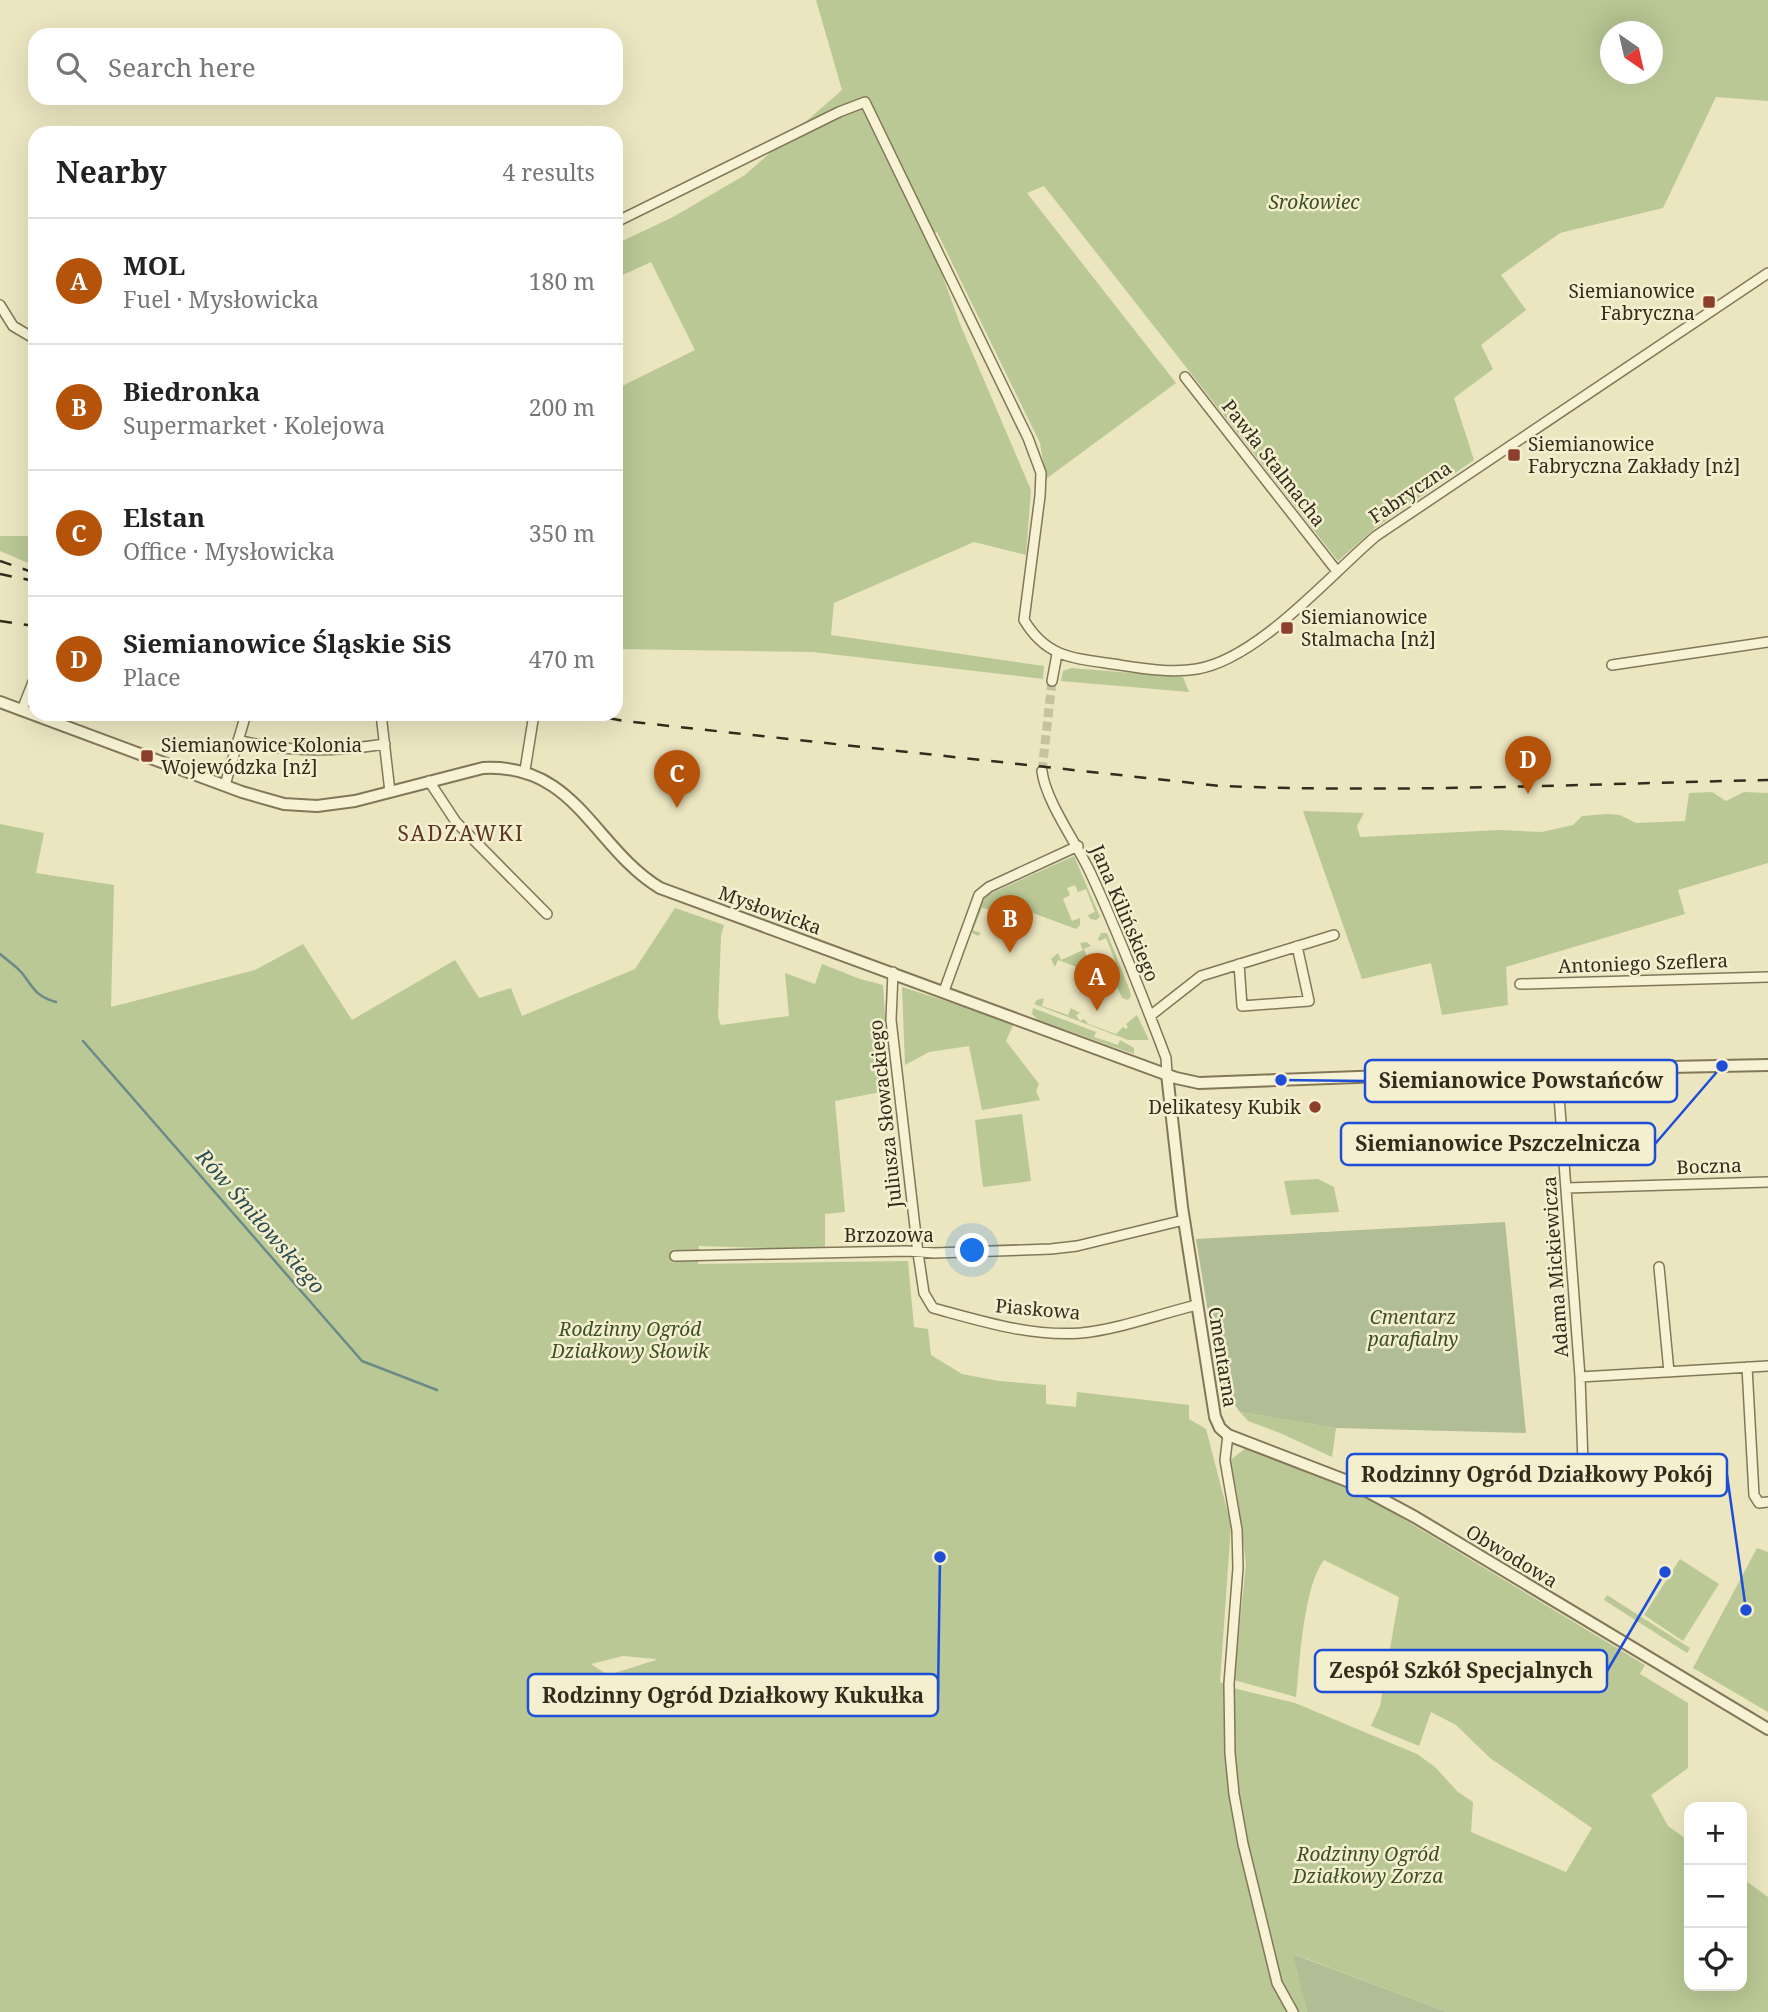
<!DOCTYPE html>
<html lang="en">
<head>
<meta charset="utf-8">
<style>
	body { margin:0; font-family:"Noto Serif",serif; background:#f6f6f6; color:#222 }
	.controls { position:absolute; right:21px; bottom:21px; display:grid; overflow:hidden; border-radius:14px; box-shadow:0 7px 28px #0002 }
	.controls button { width:63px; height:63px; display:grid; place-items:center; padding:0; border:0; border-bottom:2px solid #e0e0e0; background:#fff; color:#222; font:35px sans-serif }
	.compass { position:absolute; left:1600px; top:21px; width:63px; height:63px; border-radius:50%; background:#fff; box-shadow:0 7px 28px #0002; rotate:146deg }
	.you { position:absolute; left:973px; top:1251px; width:24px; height:24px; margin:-18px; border:5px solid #fff; border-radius:50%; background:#1a73e8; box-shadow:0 0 0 10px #1a73e833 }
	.badge { display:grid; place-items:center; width:46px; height:46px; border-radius:50%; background:#b45309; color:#fff; font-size:23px; font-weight:700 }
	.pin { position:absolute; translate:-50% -58px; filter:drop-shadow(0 2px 4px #0008) }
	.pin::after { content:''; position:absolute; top:37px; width:24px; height:21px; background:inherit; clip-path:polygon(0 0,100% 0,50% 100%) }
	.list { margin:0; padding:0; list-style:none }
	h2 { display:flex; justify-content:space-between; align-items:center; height:91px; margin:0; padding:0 28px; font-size:30px }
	h2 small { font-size:23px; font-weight:400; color:#767676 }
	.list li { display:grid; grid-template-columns:46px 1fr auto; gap:21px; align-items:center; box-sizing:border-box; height:126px; padding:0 28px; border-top:2px solid #e0e0e0 }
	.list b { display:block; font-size:26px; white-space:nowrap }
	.list p { margin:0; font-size:23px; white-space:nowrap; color:#767676 }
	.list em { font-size:23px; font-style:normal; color:#767676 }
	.icon { flex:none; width:38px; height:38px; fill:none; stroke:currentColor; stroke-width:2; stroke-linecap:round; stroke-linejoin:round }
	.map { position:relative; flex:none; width:1768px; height:2012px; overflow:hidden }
	.search { position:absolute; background:#fff; box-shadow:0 7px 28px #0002; left:28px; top:28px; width:595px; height:77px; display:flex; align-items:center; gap:18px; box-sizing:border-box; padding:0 24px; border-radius:21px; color:#767676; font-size:26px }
	.panel { position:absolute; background:#fff; box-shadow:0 7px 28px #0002; left:28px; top:126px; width:595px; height:595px; border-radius:21px }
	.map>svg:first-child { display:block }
</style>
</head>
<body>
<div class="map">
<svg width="1768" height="2012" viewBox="0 0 1768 2012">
	<rect width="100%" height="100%" fill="#ebe6c0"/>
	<path fill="#b9c895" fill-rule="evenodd" d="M816,0h952v101l-52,-4 -53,111 -103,25 -59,42 25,35 -45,35 12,24 -39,29 20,62 -99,68 -37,33 -294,-375 -17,7 149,190 -130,96 -6,-36 -103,-211 -9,3 32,89 71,166 -5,65 -52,-13 -140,61 -3,32 213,31 -1,13 -230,-27 -197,-3v-260l79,-39 -44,-88 -35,16v-34l57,-27 72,-42 97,-85zM1610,32h42v42h-42z
		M0,536h35v30l-35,-15z
		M1071,668l112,9 6,15 -128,-11 2,-10z
		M1712,792l14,9 18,-9 24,1v70l-90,27 7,24 -179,53 2,38 -66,10 -11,-52 -69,16 -59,-168 61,2 -7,13 3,11 140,-7 42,2 31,-7 9,-9 25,-2 13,1 16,8 49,-2 4,-28z
		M0,824l44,9 -8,40 78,12 -3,122 144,-37 48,-26 49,76 103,-60 24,38 32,-10 11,28 113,-47 40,-61 49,17 -3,11 -3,81 3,8 68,-9 -4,-43 30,11 7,-20 38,15 23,6 7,105 -55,11 10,111 -20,2v36l-126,-4 -1,18 210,-3 6,66 14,2 3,26 31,19 37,7 47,4v19l30,3 1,-15 112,13v14l17,10 25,96 -11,157 17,7 58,14 122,51 18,13 23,25 15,10 -2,30 95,40 26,-44 -102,-70 -34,-33 -25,-13 -12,34 -48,-20 9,-20 19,-109 -75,-37c-21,27 -24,102 -28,137l-62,-17 12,-116 -9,-69 -8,-34 17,-13 116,46 283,171 -5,9 48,29v65l-37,27 17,31 21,15v145h53v-108l26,19v115h-321l-153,-58 13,58h-1307zM623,1656l32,3 1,1 -48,15 -17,-11z
		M1074,856l26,61 -4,3 -6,-1 -2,-4 7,-3 -9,-23 -8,3 -3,-7 -8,3 3,7 -7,4 9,22 8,-3v7l-4,4 -54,-20 -7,-12 -15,9 -8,-3 -3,6 -7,-1 -9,22 8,3 -3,3 -6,-3 -1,-3 14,-34z
		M1101,933h6l23,58 1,5 -3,4 -6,-2 -9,-21 7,-4 -14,-35 -7,3 -1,-2z
		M1087,942l4,4 -7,3 9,23 8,-2 -1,5 -4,5h-5l2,-7 -35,-13 -3,7 -4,-8 7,-6 3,7 22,-10 -3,-7z
		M902,987l112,36 -8,18 33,43 -3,7 4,9 -58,10 -13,-64 -40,6 -24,13z
		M1044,998l-2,8 26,9 3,-7 9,5 -4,2 4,6 4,-2 4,5 28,10 7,-7 3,2 2,-2 -2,-3 11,-9 12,25h-21l-94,-36 3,-4z
		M1033,1008l63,24 -2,5 24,8 2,-5 14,8v6l-96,-34 -6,-6z
		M1022,1114l9,67 -48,6 -8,-67z
		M1318,1179l16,8 5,25 -48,3 -7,-34z
		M1240,1412l96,16 -4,29 -52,-24 -32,-12z
		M1757,1548l11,4v160l-75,-44z
		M1680,1559l39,25 -36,57 -39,-26z
		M1607,1595l83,53 -3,5 -83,-53z"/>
	<path fill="#b1bd94" d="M1505,1222l21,211 -190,-5 -96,-16 -20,-27 -24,-146z
		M1293,1954l154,58h-140z"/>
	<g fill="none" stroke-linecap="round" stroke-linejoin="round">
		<path stroke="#6b8a88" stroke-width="2.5" d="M0,954c7,6 16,12 22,19 11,14 14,24 34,29
			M83,1041l279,320 75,29"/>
		<path stroke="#c6c19f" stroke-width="9" stroke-dasharray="9 4.5" stroke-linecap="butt" d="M1042,771l10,-90"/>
		<defs>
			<path id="minor" d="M616,222l223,-110 26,-10 163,336 13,35 -1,23 -16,124c21,35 45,38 82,43 29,4 61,11 91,6 61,-10 132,-93 179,-133l392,-263
				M0,305l13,21 22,13
				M1185,377l151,193
				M1612,665l156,-23
				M1052,681l5,-27
				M22,710l13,-33
				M381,714l9,78
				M238,740c49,13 97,12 147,4
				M525,770l9,-56
				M1042,771c3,29 35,73 48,101 26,55 48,113 70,170l6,16 1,16
				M429,781l27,41 91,92
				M225,785l21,-71
				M1239,964l3,42 67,-5 -12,-55
				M893,972l-2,48 27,233 6,40 9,15c48,13 98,29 148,25 39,-4 78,-19 116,-28
				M1520,984l248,-7
				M944,991l35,-96 10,-8 89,-41
				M1150,1016l51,-40 133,-41
				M1557,1069l23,308 3,86
				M1566,1188l202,-6
				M675,1256l232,-5 27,2 117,-4 26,-3 107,-26
				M1659,1267l10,105
				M1747,1367l7,128 5,8 9,-1
				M1580,1377l188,-11
				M1228,1435l-3,25 12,70 1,38 -9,116 1,69 4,41 9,50 34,139 16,29"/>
			<path id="tertiary" d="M0,702l242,90 42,12 33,2 38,-5 128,-33c93,-5 110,79 177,120l516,190 23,5 371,-14 198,-4
				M1167,1074l15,133 33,210 5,11 8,7 122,47 65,35 353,212"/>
		</defs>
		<use href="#minor" stroke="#837759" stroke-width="12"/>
		<use href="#tertiary" stroke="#837759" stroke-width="14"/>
		<use href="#minor" stroke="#f6f2d3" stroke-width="9"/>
		<use href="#tertiary" stroke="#f6f2d3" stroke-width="10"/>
		<path stroke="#332c1d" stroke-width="2.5" stroke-dasharray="12 12" stroke-linecap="butt" d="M0,561l35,12
			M0,574l34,7
			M0,621l35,5
			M586,714l38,7 596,65c183,7 366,-2 548,-6"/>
	</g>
	<g fill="#8e3e2d" stroke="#f3efcf" stroke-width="2.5">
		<rect x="1702" y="295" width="14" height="14" rx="3.5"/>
		<rect x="1507" y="448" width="14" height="14" rx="3.5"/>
		<rect x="1280" y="621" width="14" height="14" rx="3.5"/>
		<rect x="140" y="749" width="14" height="14" rx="3.5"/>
		<circle cx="1315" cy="1107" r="7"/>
	</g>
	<g text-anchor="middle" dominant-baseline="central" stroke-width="5" stroke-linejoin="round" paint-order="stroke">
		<g font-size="19" font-style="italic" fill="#3c4f25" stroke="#f3efcf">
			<text x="1314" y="202">Srokowiec</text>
			<text x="1413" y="1317">Cmentarz<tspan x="1413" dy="22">parafialny</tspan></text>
			<text x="630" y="1329">Rodzinny Ogród<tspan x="630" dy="22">Działkowy Słowik</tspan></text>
			<text x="1368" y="1854">Rodzinny Ogród<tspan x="1368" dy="22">Działkowy Zorza</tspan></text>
		</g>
		<g font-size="19" fill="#332c1d" stroke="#f3efcf" text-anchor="start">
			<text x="1695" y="291" text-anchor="end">Siemianowice<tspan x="1695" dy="22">Fabryczna</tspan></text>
			<text x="1528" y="444">Siemianowice<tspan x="1528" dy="22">Fabryczna Zakłady [nż]</tspan></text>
			<text x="1301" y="617">Siemianowice<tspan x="1301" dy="22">Stalmacha [nż]</tspan></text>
			<text x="161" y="745">Siemianowice Kolonia<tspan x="161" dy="22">Wojewódzka [nż]</tspan></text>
			<text x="1301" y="1107" text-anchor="end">Delikatesy Kubik</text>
		</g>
		<g font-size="19" fill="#332c1d" stroke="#f3efcf">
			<text transform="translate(1274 463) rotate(52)">Pawła Stalmacha</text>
			<text transform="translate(1410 492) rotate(-34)">Fabryczna</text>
			<text transform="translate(770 910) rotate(20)">Mysłowicka</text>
			<text transform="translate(1125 913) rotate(67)">Jana Kilińskiego</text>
			<text transform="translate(1643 963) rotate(-2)">Antoniego Szeflera</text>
			<text transform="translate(885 1114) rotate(-96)">Juliusza Słowackiego</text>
			<text transform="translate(1709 1166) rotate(-2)">Boczna</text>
			<text x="889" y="1235">Brzozowa</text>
			<text transform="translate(1555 1267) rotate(-94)">Adama Mickiewicza</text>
			<text transform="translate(1038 1309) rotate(5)">Piaskowa</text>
			<text transform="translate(1223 1357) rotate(81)">Cmentarna</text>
			<text transform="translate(1512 1556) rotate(31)">Obwodowa</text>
		</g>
		<g font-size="21" letter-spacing="2" fill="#5d371f" stroke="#f3efcf">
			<text x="461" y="833">SADZAWKI</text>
		</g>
		<g font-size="21" font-style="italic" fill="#2d4e52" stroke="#f3efcf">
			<text transform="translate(261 1221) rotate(49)">Rów Śmiłowskiego</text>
		</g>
	</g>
	<path fill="none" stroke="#1d4ed8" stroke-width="2.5" d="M1281 1080L1365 1081M1722 1066L1655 1144M1746 1610L1727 1475M1665 1572L1607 1671M940 1557L938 1695"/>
	<g fill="#1d4ed8" stroke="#f3efcf" stroke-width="2.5">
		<circle cx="1281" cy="1080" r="7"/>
		<circle cx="1722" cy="1066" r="7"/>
		<circle cx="1746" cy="1610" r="7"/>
		<circle cx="1665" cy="1572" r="7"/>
		<circle cx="940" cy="1557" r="7"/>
	</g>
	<g fill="#f3efcf" stroke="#1d4ed8" stroke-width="2.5">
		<rect x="1365" y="1060" width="312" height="42" rx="7"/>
		<rect x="1341" y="1123" width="314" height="42" rx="7"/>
		<rect x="1347" y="1454" width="380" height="42" rx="7"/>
		<rect x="1315" y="1650" width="292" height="42" rx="7"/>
		<rect x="528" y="1674" width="410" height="42" rx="7"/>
	</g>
	<g font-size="21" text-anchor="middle" font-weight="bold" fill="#332c1d">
		<text x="1521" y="1088">Siemianowice Powstańców</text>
		<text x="1498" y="1151">Siemianowice Pszczelnicza</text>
		<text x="1537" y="1482">Rodzinny Ogród Działkowy Pokój</text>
		<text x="1461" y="1678">Zespół Szkół Specjalnych</text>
		<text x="733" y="1703">Rodzinny Ogród Działkowy Kukułka</text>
	</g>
</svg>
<div class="controls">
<button>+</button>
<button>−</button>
<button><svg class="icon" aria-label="locate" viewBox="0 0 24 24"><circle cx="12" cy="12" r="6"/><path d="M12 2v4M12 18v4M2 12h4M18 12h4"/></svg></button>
</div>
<svg class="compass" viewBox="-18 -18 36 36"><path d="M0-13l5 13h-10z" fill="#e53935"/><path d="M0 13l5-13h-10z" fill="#767676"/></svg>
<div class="you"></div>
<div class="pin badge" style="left:1097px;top:1011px">A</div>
<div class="pin badge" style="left:1010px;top:953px">B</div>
<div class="pin badge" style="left:677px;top:808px">C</div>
<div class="pin badge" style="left:1528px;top:794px">D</div>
<div class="search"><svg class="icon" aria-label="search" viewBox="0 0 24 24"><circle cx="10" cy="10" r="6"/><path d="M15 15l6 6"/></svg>Search here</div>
<section class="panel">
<h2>Nearby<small>4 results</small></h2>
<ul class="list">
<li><span class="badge">A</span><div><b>MOL</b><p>Fuel · Mysłowicka</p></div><em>180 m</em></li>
<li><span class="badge">B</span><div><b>Biedronka</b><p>Supermarket · Kolejowa</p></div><em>200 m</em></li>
<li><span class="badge">C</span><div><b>Elstan</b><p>Office · Mysłowicka</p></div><em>350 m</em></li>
<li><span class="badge">D</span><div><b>Siemianowice Śląskie SiS</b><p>Place</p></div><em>470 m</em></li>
</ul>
</section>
</div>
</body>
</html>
